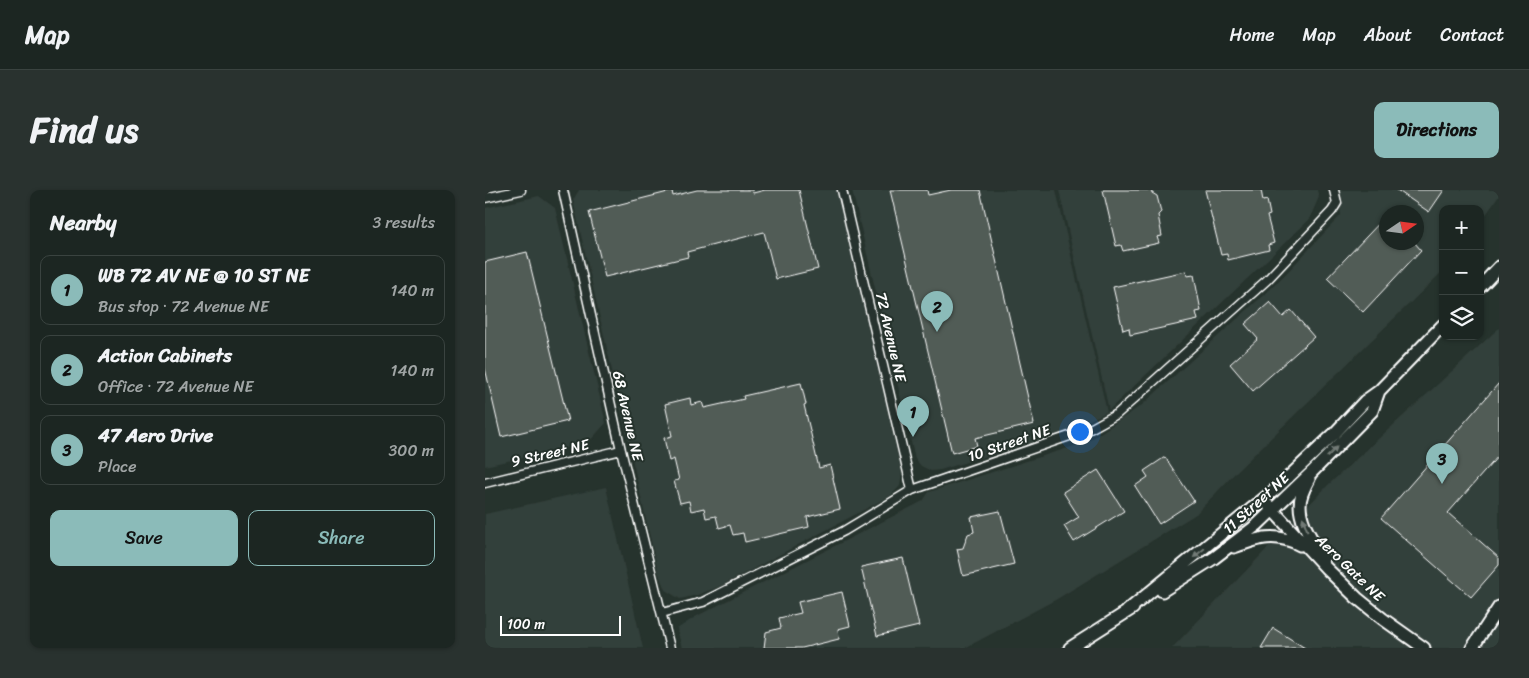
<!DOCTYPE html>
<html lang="en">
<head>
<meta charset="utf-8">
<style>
	body { margin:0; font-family:Sriracha,sans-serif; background:#29322f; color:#f1f3f6 }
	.controls { position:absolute; right:15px; top:15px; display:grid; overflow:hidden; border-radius:10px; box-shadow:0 1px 4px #0004 }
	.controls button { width:45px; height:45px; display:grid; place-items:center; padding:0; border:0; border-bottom:1px solid #3a4340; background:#1c2622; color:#f1f3f6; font:25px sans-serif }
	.compass { position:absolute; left:894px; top:15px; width:45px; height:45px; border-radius:50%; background:#1c2622; box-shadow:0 1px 4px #0004; rotate:77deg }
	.scale { position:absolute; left:15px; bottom:12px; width:121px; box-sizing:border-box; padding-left:5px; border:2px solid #fff; border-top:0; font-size:14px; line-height:18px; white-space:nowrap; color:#fff; -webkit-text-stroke:4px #26332d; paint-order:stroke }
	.you { position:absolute; left:594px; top:241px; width:18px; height:18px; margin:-12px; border:4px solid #fff; border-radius:50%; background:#1a73e8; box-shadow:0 0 0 8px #1a73e833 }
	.badge { display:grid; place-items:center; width:32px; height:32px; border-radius:50%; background:#8bbbb9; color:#111; font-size:16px; font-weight:700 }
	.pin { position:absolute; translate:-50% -41px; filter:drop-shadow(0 1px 2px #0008) }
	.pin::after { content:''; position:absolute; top:26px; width:18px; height:15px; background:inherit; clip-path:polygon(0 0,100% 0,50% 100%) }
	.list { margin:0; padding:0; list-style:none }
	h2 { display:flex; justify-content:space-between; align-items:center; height:65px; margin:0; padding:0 20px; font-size:21px }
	h2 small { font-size:16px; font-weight:400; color:#a0a5a5 }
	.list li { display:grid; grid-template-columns:32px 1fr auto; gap:15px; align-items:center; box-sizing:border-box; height:70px; margin:0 10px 10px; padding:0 10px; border:1px solid #3a4340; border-radius:10px }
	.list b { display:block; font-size:19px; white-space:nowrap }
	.list p { margin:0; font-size:16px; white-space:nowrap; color:#a0a5a5 }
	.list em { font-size:16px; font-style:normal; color:#a0a5a5 }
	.actions { display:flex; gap:10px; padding:15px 20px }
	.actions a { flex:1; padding:11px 0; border:1px solid #8bbbb9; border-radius:10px; text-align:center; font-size:18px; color:#8bbbb9 }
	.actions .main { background:#8bbbb9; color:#111 }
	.icon { flex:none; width:28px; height:28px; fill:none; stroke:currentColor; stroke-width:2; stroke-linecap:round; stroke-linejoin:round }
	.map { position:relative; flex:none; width:1014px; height:458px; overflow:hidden; border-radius:10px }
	header { display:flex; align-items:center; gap:30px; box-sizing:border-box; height:70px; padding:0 25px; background:#1c2622; border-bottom:1px solid #3a4340 }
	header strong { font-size:24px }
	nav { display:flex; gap:28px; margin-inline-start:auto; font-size:18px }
	.intro { display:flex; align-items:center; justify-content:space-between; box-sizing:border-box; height:120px; padding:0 30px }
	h1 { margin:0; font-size:35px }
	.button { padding:12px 22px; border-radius:10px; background:#8bbbb9; color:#111; font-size:18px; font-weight:700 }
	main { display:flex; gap:30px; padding:0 30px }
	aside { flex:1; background:#1c2622; border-radius:10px; box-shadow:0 1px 4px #0004 }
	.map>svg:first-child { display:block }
</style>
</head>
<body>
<header>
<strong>Map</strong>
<nav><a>Home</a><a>Map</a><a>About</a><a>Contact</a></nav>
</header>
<div class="intro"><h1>Find us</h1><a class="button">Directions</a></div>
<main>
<aside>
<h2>Nearby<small>3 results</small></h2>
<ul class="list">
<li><span class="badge">1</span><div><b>WB 72 AV NE @ 10 ST NE</b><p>Bus stop · 72 Avenue NE</p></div><em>140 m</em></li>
<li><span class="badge">2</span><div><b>Action Cabinets</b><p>Office · 72 Avenue NE</p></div><em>140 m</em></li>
<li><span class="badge">3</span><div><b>47 Aero Drive</b><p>Place</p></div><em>300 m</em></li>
</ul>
<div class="actions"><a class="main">Save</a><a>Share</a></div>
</aside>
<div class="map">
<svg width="1014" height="458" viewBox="0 0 1014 458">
	<rect width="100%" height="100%" fill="#26332d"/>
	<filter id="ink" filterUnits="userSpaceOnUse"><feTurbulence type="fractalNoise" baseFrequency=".02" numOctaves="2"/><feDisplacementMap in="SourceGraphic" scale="10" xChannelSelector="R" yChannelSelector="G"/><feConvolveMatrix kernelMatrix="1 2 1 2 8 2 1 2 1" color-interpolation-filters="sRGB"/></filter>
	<g filter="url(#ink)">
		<path fill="#333f3a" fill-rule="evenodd" d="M94,0h260l15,77 48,205 -2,14 -10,10 -169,90 -24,9 -17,4 -15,-9 -7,-18 -85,-372z
			M367,0h204l51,222 -47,22 -120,36 -9,1 -10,-5 -6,-7z
			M574,0h258l2,7 -10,23 -200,190z
			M853,0h161v6l-19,27v-14h-37v62l-206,200 -41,43 -139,85 -92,49h-283l-5,-19 18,-12 228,-116 6,-9 158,-50 55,-37 137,-124 62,-66zM902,22h30v30h-30z
			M54,6l16,12 51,215 -18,20 -103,23v-258z
			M1014,138v320h-327l156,-163z
			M121,297l37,161h-158v-134z"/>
		<path fill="#515c57" stroke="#fff" d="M212,0h55l1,3 12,-3h34l19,79 -42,10 -12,-47 -77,20 1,5 -83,20 -16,-65 83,-21 1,5z
			M405,0h37l1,5 23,-5h29l54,234 -59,14 2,8 -25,7z
			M618,0h48l1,3 5,3 4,16 -3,3 4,21 -5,1 2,6 -36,8 -2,-6 -5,1z
			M720,0h56l2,11 4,-1 3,15 -3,1 7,27 -6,2 1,5 -41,10 -1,-6 -6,1z
			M912,0h47l-15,22z
			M902,25v27h27l7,8 -58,62 -36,-34z
			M42,62l41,169 -67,16 -16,-69v-106z
			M701,81l1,5 7,-1 7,36 -5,1 2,8 -68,15 -1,-7 -6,2 -10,-43z
			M785,112l13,15 8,-7 23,27 -61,54 -23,-27 28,-25 -13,-15z
			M316,193l5,21 -2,1 15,63 11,-3 10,44 -33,8 2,10 -64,15 -2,-9 -10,2 -3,-10 -11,3 -3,-12 -10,2 -2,-10 -13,3 -2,-10 -9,2 -6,-22 5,-1 -5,-21 -5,2 -5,-23 8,-2 -7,-32 25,-6 1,7 11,-3 2,6 40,-9 -1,-3z
			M1014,193v72l-51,58 51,45v7l-28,32 -90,-79z
			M680,267l29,44 -35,23 -24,-38 13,-9 -4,-6z
			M613,280l26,41 -50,31 -10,-16 15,-9 -16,-25z
			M515,321l14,53 -51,12 -6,-27 6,-1 5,-14 6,-2 -3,-15z
			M418,368l16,68 -42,10 -16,-69z
			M357,402l8,34 -12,3 1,10 -37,9h-38l2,-16 15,-4 -2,-10 22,-5 -3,-11z
			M788,438l32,20h-44z"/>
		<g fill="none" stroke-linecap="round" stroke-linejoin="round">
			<defs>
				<path id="street" d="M78,0l58,260 49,198
					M357,0l70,300
					M0,8l36,-8
					M0,293l136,-33
					M177,423l41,-11 141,-71 68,-41 178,-61 27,-15 150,-134 65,-69 5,-8 -3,-13"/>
				<path id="secondary" d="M995,97l19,-20
					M824,289c-3,5 -5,10 -7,15 -8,22 10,46 22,64
					M784,316l57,62 31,30 26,21 41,29
					M749,357c25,-9 41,-15 66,-2
					M677,401l52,-33 43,-33 55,-53 60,-61 7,-20
					M642,421l150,-123 57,-54 31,-33 14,-10 64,-66
					M585,458l63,-40
					M987,458l27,-41"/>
			</defs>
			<use href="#street" stroke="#fff" stroke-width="11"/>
			<use href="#secondary" stroke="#fff" stroke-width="15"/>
			<use href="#street" stroke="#26332d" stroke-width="8"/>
			<use href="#secondary" stroke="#26332d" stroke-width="11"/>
		</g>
		<defs><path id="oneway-solid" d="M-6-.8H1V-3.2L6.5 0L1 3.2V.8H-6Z" transform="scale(1.25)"/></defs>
		<g fill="#727a76">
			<use href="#oneway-solid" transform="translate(847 262) rotate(-46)"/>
			<use href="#oneway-solid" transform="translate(820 334) rotate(-110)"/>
			<use href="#oneway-solid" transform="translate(714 363) rotate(141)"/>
		</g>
	</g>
	<g text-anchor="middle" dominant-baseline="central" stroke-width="4" stroke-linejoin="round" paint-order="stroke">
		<g font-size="15" fill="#fff" stroke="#26332d">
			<text transform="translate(406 147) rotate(77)">72 Avenue NE</text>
			<text transform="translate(143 226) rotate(77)">68 Avenue NE</text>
			<text transform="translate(524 253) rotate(-19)">10 Street NE</text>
			<text transform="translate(65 263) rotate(-13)">9 Street NE</text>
			<text transform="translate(771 313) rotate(-42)">11 Street NE</text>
			<text transform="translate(865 378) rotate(44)">Aero Gate NE</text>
		</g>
	</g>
</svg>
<div class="controls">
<button>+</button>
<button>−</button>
<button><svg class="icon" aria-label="layers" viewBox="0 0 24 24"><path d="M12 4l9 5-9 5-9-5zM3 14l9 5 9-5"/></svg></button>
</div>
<svg class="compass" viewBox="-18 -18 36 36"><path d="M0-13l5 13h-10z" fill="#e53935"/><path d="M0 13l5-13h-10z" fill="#a0a5a5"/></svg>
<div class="scale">100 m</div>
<div class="you"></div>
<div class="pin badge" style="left:428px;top:247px">1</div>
<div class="pin badge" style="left:452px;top:142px">2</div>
<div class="pin badge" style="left:957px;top:294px">3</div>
</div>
</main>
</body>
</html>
